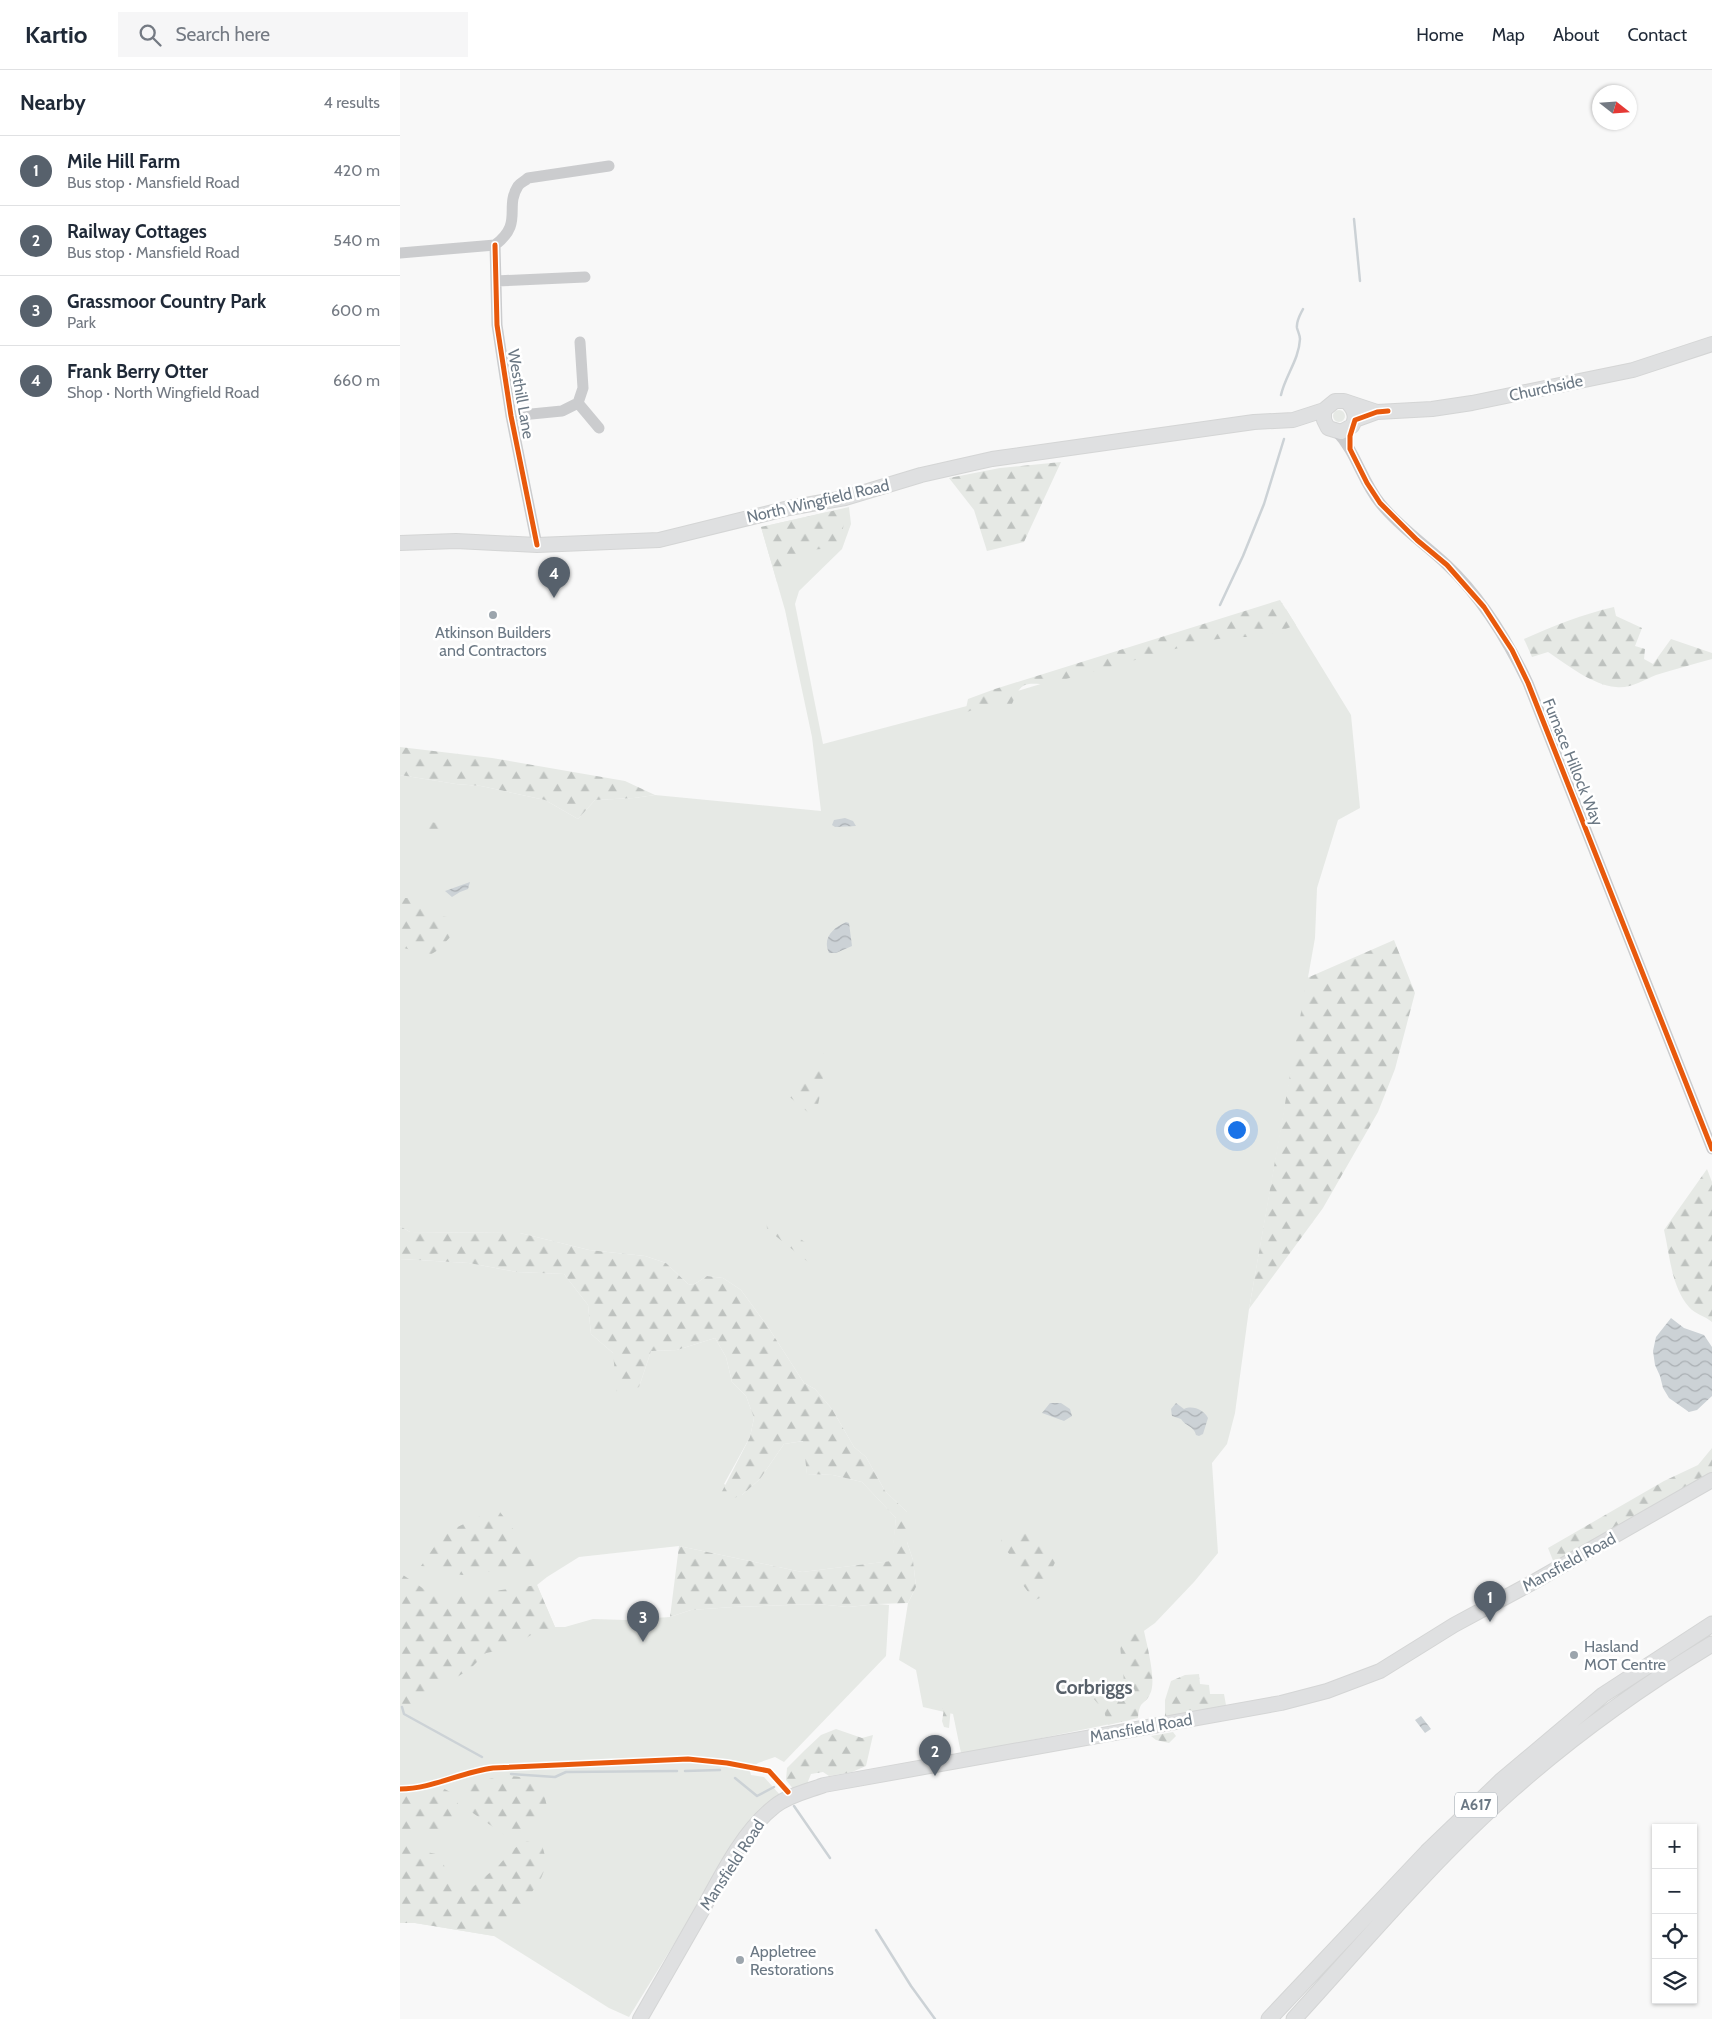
<!DOCTYPE html>
<html lang="en">
<head>
<meta charset="utf-8">
<style>
	body { margin:0; font-family:Cabin,sans-serif; background:#f6f6f7; color:#1f2937 }
	.controls { position:absolute; right:15px; bottom:15px; display:grid; overflow:hidden; border-radius:0px; box-shadow:0 1px 4px #0004 }
	.controls button { width:45px; height:45px; display:grid; place-items:center; padding:0; border:0; border-bottom:1px solid #e0e1e3; background:#fff; color:#1f2937; font:25px sans-serif }
	.compass { position:absolute; left:1192px; top:15px; width:45px; height:45px; border-radius:50%; background:#fff; box-shadow:0 1px 4px #0004; rotate:107deg }
	.you { position:absolute; left:836px; top:1059px; width:18px; height:18px; margin:-12px; border:4px solid #fff; border-radius:50%; background:#1a73e8; box-shadow:0 0 0 8px #1a73e833 }
	.badge { display:grid; place-items:center; width:32px; height:32px; border-radius:50%; background:#57616c; color:#fff; font-size:16px; font-weight:700 }
	.pin { position:absolute; translate:-50% -41px; filter:drop-shadow(0 1px 2px #0008) }
	.pin::after { content:''; position:absolute; top:26px; width:18px; height:15px; background:inherit; clip-path:polygon(0 0,100% 0,50% 100%) }
	.list { margin:0; padding:0; list-style:none }
	h2 { display:flex; justify-content:space-between; align-items:center; height:65px; margin:0; padding:0 20px; font-size:21px }
	h2 small { font-size:16px; font-weight:400; color:#747a83 }
	.list li { display:grid; grid-template-columns:32px 1fr auto; gap:15px; align-items:center; box-sizing:border-box; height:70px; padding:0 20px; border-top:1px solid #e0e1e3 }
	.list b { display:block; font-size:19px; white-space:nowrap }
	.list p { margin:0; font-size:16px; white-space:nowrap; color:#747a83 }
	.list em { font-size:16px; font-style:normal; color:#747a83 }
	.icon { flex:none; width:28px; height:28px; fill:none; stroke:currentColor; stroke-width:2; stroke-linecap:round; stroke-linejoin:round }
	.map { position:relative; flex:none; width:1312px; height:1949px; overflow:hidden }
	header { display:flex; align-items:center; gap:30px; box-sizing:border-box; height:70px; padding:0 25px; background:#fff; border-bottom:1px solid #e0e1e3 }
	header strong { font-size:24px }
	nav { display:flex; gap:28px; margin-inline-start:auto; font-size:18px }
	.search { width:350px; height:45px; background:#f6f6f7; display:flex; align-items:center; gap:12px; box-sizing:border-box; padding:0 18px; border-radius:0px; color:#747a83; font-size:19px }
	main { display:flex }
	aside { flex:1; background:#fff }
	.map>svg:first-child { display:block }
</style>
</head>
<body>
<header>
<strong>Kartio</strong>
<div class="search"><svg class="icon" aria-label="search" viewBox="0 0 24 24"><circle cx="10" cy="10" r="6"/><path d="M15 15l6 6"/></svg>Search here</div>
<nav><a>Home</a><a>Map</a><a>About</a><a>Contact</a></nav>
</header>
<main>
<aside>
<h2>Nearby<small>4 results</small></h2>
<ul class="list">
<li><span class="badge">1</span><div><b>Mile Hill Farm</b><p>Bus stop · Mansfield Road</p></div><em>420 m</em></li>
<li><span class="badge">2</span><div><b>Railway Cottages</b><p>Bus stop · Mansfield Road</p></div><em>540 m</em></li>
<li><span class="badge">3</span><div><b>Grassmoor Country Park</b><p>Park</p></div><em>600 m</em></li>
<li><span class="badge">4</span><div><b>Frank Berry Otter</b><p>Shop · North Wingfield Road</p></div><em>660 m</em></li>
</ul>
</aside>
<div class="map">
<svg width="1312" height="1949" viewBox="0 0 1312 1949">
	<defs>
		<pattern id="forest-firs" width="22" height="20" patternUnits="userSpaceOnUse" patternTransform="scale(1.25)"><rect width="22" height="20" fill="#e6e9e5"/><path d="M5 1l3.5 6h-7zM16 11l3.5 6h-7z" fill="#bec2bf"/></pattern>
		<pattern id="water-waves" width="16" height="10" patternUnits="userSpaceOnUse" patternTransform="scale(1.25)"><rect width="16" height="10" fill="#ccd2d6"/><path d="M0 5q4-4 8 0t8 0" fill="none" stroke="#aaafb3"/></pattern>
	</defs>
	<rect width="100%" height="100%" fill="#f8f8f8"/>
	<path fill="#e6e9e5" d="M933 346a6 6 0 1 1 12 0a6 6 0 1 1-12 0Z
		M449,437l2,17 -9,25 -43,42 -4,13 28,140 159,-42 304,-93 65,106 9,93 -22,12 -21,68 -2,50 -66,371 -14,104 -8,31 -15,19 6,90 -24,29 -39,41 -28,20 3,77 -132,27 -37,6 -8,-39 -30,-7 -7,-37 -17,-10 9,-57 8,-16 -3,-27 -6,-18v-30l-22,-21 -19,-34 -12,-10 -22,-38 -17,-20 -11,-6 -36,-56 -27,-37 -18,-12 -16,-2 -14,9 -5,-1 -22,-21 -21,-7 -56,-6 -69,-17 -110,-1 -10,-6v-451l56,9 25,2 64,14 33,19 17,-19 39,-2 21,-3 166,16 -9,-74 -27,-127 -24,-83z
		M0,1189l69,4 48,9 47,2 24,31 3,29 22,19 26,34 12,-36 26,-1 38,-12 11,19 6,25 14,14 8,22 -4,19 -26,47 18,11 18,-16 24,-35 20,-3 3,33 26,1 29,7 34,36 -4,43 -90,11 -123,-26 -100,11 -32,20 -10,8 18,42h10l28,-8 33,1 44,-3 21,-7 42,-3 84,-3 31,3 30,-3 11,1 -3,51 -102,106 -9,-5 -17,6 -8,8 1,4 13,2 17,19 -61,73 -91,148 -20,-9 -115,-72 -79,-13h-15z"/>
	<path fill="url(#forest-firs)" d="M661,392l-37,80 -37,9 -13,-41 -25,-32 51,-10z
		M437,440l7,10 -2,17 -7,11 -27,2 -13,10 -18,22 -16,-55z
		M880,530l16,25 -21,8 -19,4h-24l-28,4 -156,43c-24,0 -26,-4 -36,20l-17,5 -11,-4 -19,8 3,-14 27,-10z
		M1214,537l2,9 26,12 -7,18 10,3 -1,10 9,5 18,-25 41,14v6c-18,5 -37,10 -56,16 -12,5 -26,14 -40,12 -24,-2 -48,-22 -68,-35l-16,5 -8,-18c29,-13 59,-25 90,-32z
		M0,677l92,11 133,23 30,14 -21,3 -39,2 -17,19 -33,-19 -64,-14 -25,-2 -56,-9z
		M22,751l16,2 5,5 -6,5 -19,-1 -3,-5 2,-5z
		M0,828h14l8,13 29,7 3,15 -16,17 -8,5 -30,-8z
		M994,870l21,53 -20,76 -17,43 -55,96 -74,101 58,-331z
		M424,983l-1,28 -7,33h-6l-25,-21 17,-13z
		M1307,1099l5,13v140c-7,-6 -17,-8 -23,-15 -18,-21 -19,-51 -25,-77z
		M366,1145l43,30 7,16 -3,5 -46,-37z
		M0,1156l10,6 110,1 69,17 56,6 21,7 22,21 5,1 14,-9 16,2 18,12 27,37 36,56 11,6 17,20 22,38 12,10 19,34 22,21v30l6,18 3,27 -8,16 -30,1 -30,3 -31,-3 -84,3 -42,3 -21,7 9,-71 123,26 89,-11 5,-43 -34,-36 -29,-7 -26,-1 -4,-33 -19,3 -24,35 -18,16 -27,10 35,-68 4,-19 -8,-22 -14,-14 -6,-25 -11,-19 -38,12 -26,1 -12,36 -22,7 -4,-41 -22,-19 -3,-29 -24,-31 -47,-2 -48,-9 -69,-4z
		M1312,1378v29l-158,86 -6,-15 116,-67 34,-16z
		M97,1438l22,29 16,29 -73,9 -41,-9 22,-32z
		M624,1461l14,13 15,3 6,8c-6,10 -7,17 -15,24 1,10 2,19 -10,21l-11,-15 1,-13 -22,-27 -1,-7 5,-4z
		M0,1503l39,26 98,-14 18,42 -24,8 -20,13 -25,5 -16,16 -63,39 -7,1z
		M731,1557l13,4c3,14 13,51 6,63 -6,13 -10,4 -12,24l-30,7 -4,-14 -10,-12 7,-7 13,4 9,-6c3,-20 -5,-35 -2,-55z
		M799,1604l1,10 9,1 1,9h14l2,11 -17,6 -44,7v-18l6,-19 14,-6z
		M536,1634l15,3 -2,21 -5,-1 -2,-6 2,-12 -12,-1z
		M436,1659l26,9 11,-3 -7,31 -14,6 -23,4 -6,-4 -12,2 -4,10 -13,6 -8,-10 1,-12 18,-18 16,-15z
		M773,1662l3,4 -7,7 -13,-3 -5,-4z
		M109,1706c29,2 33,5 39,35l-20,14 -4,8 -15,5 -39,-27 -3,-16 8,-14z
		M39,1716l13,7 6,11 -7,22c-18,7 -34,11 -51,2v-36l20,2z
		M0,1771l14,8 26,6 13,33 9,8 37,-31 14,-16 14,-8 15,5c16,38 -32,61 -48,90l-79,-13h-15z"/>
	<path fill="url(#water-waves)" d="M445,748l8,3 3,5 -21,1 -3,-2 2,-5z
		M70,812l-2,7 -8,3 -8,5 -7,-6z
		M446,852l3,1 3,23 -16,7h-7c-7,-15 4,-25 17,-31z
		M1271,1248l13,10 20,7 8,12v49l-15,14 -8,2 -20,-14 -6,-10 -3,-12 -5,-11 -2,-14 3,-14z
		M650,1333h11l9,6 2,7 -8,5 -22,-8z
		M776,1333l8,6c9,-4 20,1 24,9l-5,16 -4,2 -3,-1c-2,-9 -11,-9 -15,-16l-9,-3 -1,-7z
		M1021,1646l10,13 -6,4 -10,-13z"/>
	<g fill="none" stroke-linecap="round" stroke-linejoin="round">
		<path stroke="#ccd2d6" stroke-width="2.5" d="M954,149l6,62
			M881,325c4,-19 18,-35 19,-56 0,-4 -2,-7 -3,-11 -1,-7 3,-13 6,-19
			M820,535l23,-49 21,-52 20,-65
			M2,1637l2,7 78,43
			M285,1701l35,-1
			M111,1704l44,3 11,-5 111,-1
			M335,1708l22,18 17,-9
			M394,1736l36,52
			M476,1860l35,56 24,33"/>
		<defs>
			<path id="major" d="M948,333c7,7 9,15 4,23l-11,6 -13,-4 -4,-8v-10l11,-9h9l33,11
				M955,350l22,-8 55,-3 40,-6 161,-33 79,-26
				M0,473l56,-2 81,4 122,-5 130,-32 56,-10 76,-23 71,-16 262,-37 39,-2 31,-10
				M240,1949c21,-37 42,-73 63,-110 19,-35 40,-78 72,-103 14,-11 33,-15 49,-21l457,-82 46,-12 53,-20 74,-46 76,-41 182,-104"/>
			<path id="highway" d="M869,1949l158,-167 75,-72 101,-85 109,-71
				M894,1949c71,-78 140,-160 219,-230 62,-55 128,-102 199,-145"/>
		</defs>
		<use href="#major" stroke="#d4d5d5" stroke-width="16"/>
		<use href="#highway" stroke="#d4d5d5" stroke-width="17"/>
		<path stroke="#cbccce" stroke-width="11" d="M95,175l2,80 14,91 26,129
			M95,175c29,-22 9,-37 23,-59 2,-3 7,-5 10,-8l81,-12
			M0,183l95,-8
			M96,211l89,-4
			M178,333l21,25
			M111,346l51,-5 16,-8 5,-15 -3,-46
			M937,362c19,20 25,49 43,71 19,24 45,41 67,62 35,33 60,74 81,118l184,466"/>
		<use href="#major" stroke="#dfe0e1" stroke-width="14"/>
		<use href="#highway" stroke="#dfe0e1" stroke-width="15"/>
		<defs>
			<path id="cycleway" d="M95,175l2,80 14,91 26,129
				M988,341l-11,1 -22,8 -5,16v13l17,34 13,20 37,37 30,25 37,42 28,43 16,33 184,466
				M0,1719c32,0 61,-17 93,-21l195,-9 39,4 42,8 19,21"/>
		</defs>
		<use href="#cycleway" stroke="#fff" stroke-width="8"/>
		<use href="#cycleway" stroke="#e8590c" stroke-width="5"/>
	</g>
	<g fill="#9ca5ad" stroke="#fff" stroke-width="2">
		<circle cx="93" cy="545" r="5"/>
		<circle cx="1174" cy="1585" r="5"/>
		<circle cx="340" cy="1890" r="5"/>
	</g>
	<g text-anchor="middle" dominant-baseline="central" stroke-width="5" stroke-linejoin="round" paint-order="stroke">
		<rect fill="#fff" stroke="#97a0a9" stroke-width="1" x="1055" y="1722.5" width="42" height="25" rx="4"/>
		<g font-size="15" font-weight="bold" fill="#6b7884">
			<text x="1076" y="1735">A617</text>
		</g>
		<g font-size="16" fill="#6b7884" stroke="#fff">
			<text transform="translate(1146 318) rotate(-12)">Churchside</text>
			<text transform="translate(121 324) rotate(80)">Westhill Lane</text>
			<text transform="translate(418 431) rotate(-13)">North Wingfield Road</text>
			<text transform="translate(1173 692) rotate(68)">Furnace Hillock Way</text>
			<text transform="translate(1169 1492) rotate(-29)">Mansfield Road</text>
			<text transform="translate(741 1658) rotate(-10)">Mansfield Road</text>
			<text transform="translate(332 1795) rotate(-57)">Mansfield Road</text>
		</g>
		<g font-size="16" fill="#6b7884" stroke="#fff" text-anchor="start">
			<text x="93" y="562" text-anchor="middle">Atkinson Builders<tspan x="93" dy="18">and Contractors</tspan></text>
			<text x="1184" y="1576">Hasland<tspan x="1184" dy="18">MOT Centre</tspan></text>
			<text x="350" y="1881">Appletree<tspan x="350" dy="18">Restorations</tspan></text>
		</g>
		<g font-size="19" font-weight="bold" fill="#58616a" stroke="#fff">
			<text x="694" y="1617">Corbriggs</text>
		</g>
	</g>
</svg>
<div class="controls">
<button>+</button>
<button>−</button>
<button><svg class="icon" aria-label="locate" viewBox="0 0 24 24"><circle cx="12" cy="12" r="6"/><path d="M12 2v4M12 18v4M2 12h4M18 12h4"/></svg></button>
<button><svg class="icon" aria-label="layers" viewBox="0 0 24 24"><path d="M12 4l9 5-9 5-9-5zM3 14l9 5 9-5"/></svg></button>
</div>
<svg class="compass" viewBox="-18 -18 36 36"><path d="M0-13l5 13h-10z" fill="#e53935"/><path d="M0 13l5-13h-10z" fill="#747a83"/></svg>
<div class="you"></div>
<div class="pin badge" style="left:1090px;top:1552px">1</div>
<div class="pin badge" style="left:535px;top:1706px">2</div>
<div class="pin badge" style="left:243px;top:1572px">3</div>
<div class="pin badge" style="left:154px;top:528px">4</div>
</div>
</main>
</body>
</html>
